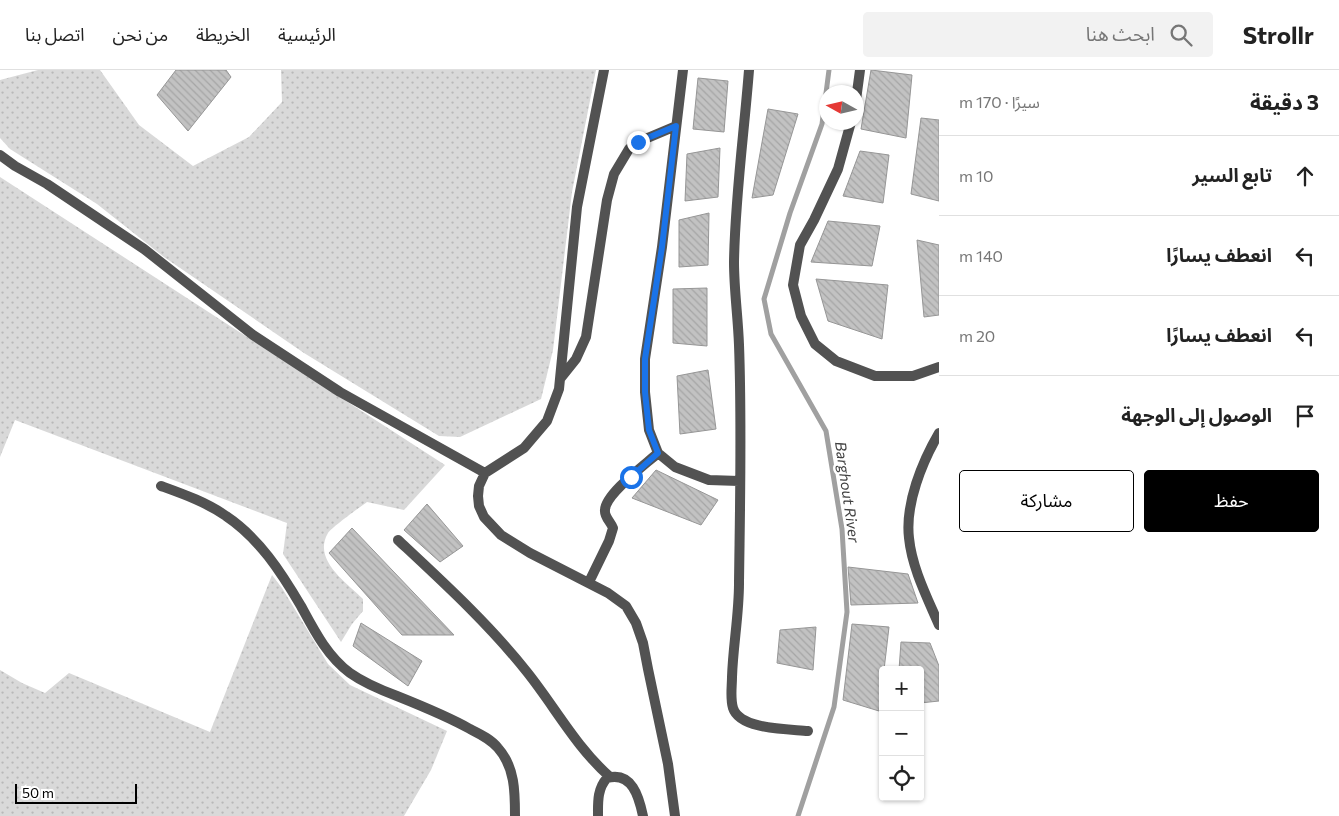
<!DOCTYPE html>
<html lang="ar">
<head>
<meta charset="utf-8">
<style>
	body { margin:0; font-family:Commissioner,"Noto Sans Arabic",sans-serif; background:#f2f2f2; color:#222; direction:rtl }
	.controls { position:absolute; right:15px; bottom:15px; display:grid; overflow:hidden; border-radius:5px; box-shadow:0 1px 4px #0004 }
	.controls button { width:45px; height:45px; display:grid; place-items:center; padding:0; border:0; border-bottom:1px solid #e0e0e0; background:#fff; color:#222; font:25px sans-serif }
	.compass { position:absolute; left:819px; top:15px; width:45px; height:45px; border-radius:50%; background:#fff; box-shadow:0 1px 4px #0004; rotate:278deg }
	.scale { position:absolute; left:15px; bottom:12px; width:122px; box-sizing:border-box; padding-left:5px; border:2px solid #000; border-top:0; font-size:14px; line-height:18px; white-space:nowrap; color:#000; -webkit-text-stroke:4px #fff; paint-order:stroke }
	.stop { position:absolute; width:15px; height:15px; margin:-11px; border:4px solid #1a73e8; border-radius:50%; background:#fff }
	.stop.end { background:#1a73e8; border-color:#fff; box-shadow:0 1px 5px #0008 }
	.list { margin:0; padding:0; list-style:none }
	h2 { display:flex; justify-content:space-between; align-items:center; height:65px; margin:0; padding:0 20px; font-size:21px }
	h2 small { font-size:16px; font-weight:400; color:#767676 }
	.list li { display:grid; grid-template-columns:32px 1fr auto; gap:15px; align-items:center; box-sizing:border-box; height:80px; padding:0 20px; border-top:1px solid #e0e0e0 }
	.list b { display:block; font-size:19px; white-space:nowrap }
	.list em { font-size:16px; font-style:normal; color:#767676 }
	.actions { display:flex; gap:10px; padding:15px 20px }
	.actions a { flex:1; padding:11px 0; border:1px solid #000; border-radius:5px; text-align:center; font-size:18px; color:#000 }
	.actions .main { background:#000; color:#fff }
	.icon { flex:none; width:28px; height:28px; fill:none; stroke:currentColor; stroke-width:2; stroke-linecap:round; stroke-linejoin:round }
	.map { position:relative; flex:none; width:939px; height:746px; overflow:hidden; direction:ltr }
	header { display:flex; align-items:center; gap:30px; box-sizing:border-box; height:70px; padding:0 25px; background:#fff; border-bottom:1px solid #e0e0e0 }
	header strong { font-size:24px }
	nav { display:flex; gap:28px; margin-inline-start:auto; font-size:18px }
	.search { width:350px; height:45px; background:#f2f2f2; display:flex; align-items:center; gap:12px; box-sizing:border-box; padding:0 18px; border-radius:5px; color:#767676; font-size:19px }
	main { display:flex }
	aside { flex:1; background:#fff }
	.map>svg:first-child { display:block }
</style>
</head>
<body>
<header>
<strong>Strollr</strong>
<div class="search"><svg class="icon" aria-label="search" viewBox="0 0 24 24"><circle cx="10" cy="10" r="6"/><path d="M15 15l6 6"/></svg>ابحث هنا</div>
<nav><a>الرئيسية</a><a>الخريطة</a><a>من نحن</a><a>اتصل بنا</a></nav>
</header>
<main>
<aside>
<h2>3 دقيقة<small>سيرًا · 170 m</small></h2>
<ul class="list">
<li><svg class="icon" aria-label="ahead" viewBox="0 0 24 24"><path d="M12 20V5M6 11l6-6 6 6"/></svg><div><b>تابع السير</b></div><em>10 m</em></li>
<li><svg class="icon" aria-label="left" viewBox="0 0 24 24"><path d="M17 20v-9H6M10 6l-5 5 5 5"/></svg><div><b>انعطف يسارًا</b></div><em>140 m</em></li>
<li><svg class="icon" aria-label="left" viewBox="0 0 24 24"><path d="M17 20v-9H6M10 6l-5 5 5 5"/></svg><div><b>انعطف يسارًا</b></div><em>20 m</em></li>
<li><svg class="icon" aria-label="arrive" viewBox="0 0 24 24"><path d="M6 21V4h12l-3 4 3 4H6"/></svg><div><b>الوصول إلى الوجهة</b></div></li>
</ul>
<div class="actions"><a class="main">حفظ</a><a>مشاركة</a></div>
</aside>
<div class="map">
<svg width="939" height="746" viewBox="0 0 939 746">
	<defs>
		<pattern id="grass-dots" width="8" height="8" patternUnits="userSpaceOnUse" patternTransform="scale(1.25)"><rect width="8" height="8" fill="#d9d9d9"/><path d="M2 2h.1M6 6h.1" fill="none" stroke="#b8b8b8" stroke-width="1.8" stroke-linecap="round"/></pattern>
		<pattern id="building-back-hatch" width="6" height="6" patternUnits="userSpaceOnUse" patternTransform="scale(1.25)"><rect width="6" height="6" fill="#c2c2c2"/><path d="M-1 5l2 2M0 0l6 6M5-1l2 2" fill="none" stroke="#a5a5a5"/></pattern>
	</defs>
	<rect width="100%" height="100%" fill="#fff"/>
	<path fill="url(#grass-dots)" d="M38,0h62l39,55 54,41 56,-29 33,-35 -1,-32h315l-24,122 -19,158 -12,49 -81,38 -21,-1 -135,-83 -140,-96 -67,-53 -87,-55 -10,-11v-58z
		M0,107l445,288 -41,45 -37,-8c-7,5 -36,26 -39,31 -16,27 19,50 35,66v12l-11,13 -11,18 -58,-88 4,-31 -272,-103 -15,37z
		M272,505l10,13 46,76 22,21 97,46 -16,39 -27,46h-404v-146l22,13 23,10 24,-20 141,59z"/>
	<g fill="none" stroke-linecap="round" stroke-linejoin="round">
		<path stroke="#a0a0a0" stroke-width="5" d="M798,746l36,-109 13,-95 -5,-83 -16,-98 -55,-97 -7,-35 26,-86 32,-89 7,-54"/>
	</g>
	<path fill="url(#building-back-hatch)" stroke="#969696" d="M176,0h50l5,7 -43,54 -31,-36z
		M871,0l41,5 -6,63 -45,-9z
		M698,8l30,3 -4,51 -31,-3z
		M768,39l30,5 -25,81 -21,3z
		M921,48l18,2v81l-28,-7z
		M720,78l-2,49 -33,4 2,-47z
		M860,81l29,4 -6,48 -40,-7z
		M709,143l-1,52 -29,2v-47z
		M828,151l52,5 -8,40 -61,-4z
		M917,170l22,5v70l-15,2z
		M816,209l72,6 -6,54 -54,-18z
		M707,218v58l-34,-3v-54z
		M708,300l8,59 -36,5 -3,-58z
		M656,400l62,30 -17,25 -69,-27z
		M427,434l36,42 -23,16 -36,-32z
		M352,458l102,107h-52l-73,-82z
		M848,497l60,7 10,29 -67,2z
		M361,553l61,38 -14,25 -55,-40z
		M852,554l37,3 -5,43h-1l-4,41 -36,-11z
		M816,557l-3,43 -36,-7 3,-33z
		M901,572l29,1 9,23v35l-19,2v-33h-21z"/>
	<g fill="none" stroke-linecap="round" stroke-linejoin="round">
		<path stroke="#525252" stroke-width="10" d="M604,0l-27,137 -18,182 -12,32 -23,27 -39,25 -6,13 -1,10 1,10 5,11 17,18 29,18 78,40 18,13 10,17 7,20 5,26 20,95 7,52
			M683,0l-21,177 -17,112v33l4,38 9,23 17,14 34,13 30,1
			M749,0c-5,64 -14,128 -15,192 0,28 4,55 5,83 3,79 1,159 0,238 0,32 -6,63 -7,94 0,10 -2,21 1,31 7,22 56,21 75,23
			M856,30l4,-30
			M851,52l-13,47 -24,51 -14,25 -7,40 8,31 14,28 21,17 39,15h38l26,-9
			M0,85l15,11 32,18 97,65 109,86 87,57 145,81
			M560,309l16,-20 10,-22 21,-137 7,-26 15,-25 9,-7 38,-16
			M939,363c-17,29 -34,71 -30,105 3,30 18,59 30,87
			M161,416c22,8 45,16 65,30 33,22 55,56 75,90 13,24 26,50 49,67 14,10 31,17 47,23 25,10 50,20 73,33 10,5 21,10 28,19 17,19 17,44 17,68
			M398,470c45,42 91,84 129,132 28,35 49,75 83,105
			M589,512l20,-41 4,-13c-2,-6 -9,-11 -8,-18 0,-16 41,-46 53,-57
			M598,746c0,-13 -1,-27 9,-38 25,-7 32,19 36,38"/>
	</g>
	<g fill="none" stroke-linecap="round" stroke-linejoin="round">
		<path stroke="#1a73e8" stroke-width="6" d="M631,407l27,-24 -9,-23 -4,-38v-33l17,-112 14,-121 -38,16"/>
	</g>
	<g text-anchor="middle" dominant-baseline="central" stroke-width="5" stroke-linejoin="round" paint-order="stroke">
		<g font-size="15" font-style="italic" fill="#414141" stroke="#fff">
			<text transform="translate(848 422) rotate(82)">Barghout River</text>
		</g>
	</g>
</svg>
<div class="controls">
<button>+</button>
<button>−</button>
<button><svg class="icon" aria-label="locate" viewBox="0 0 24 24"><circle cx="12" cy="12" r="6"/><path d="M12 2v4M12 18v4M2 12h4M18 12h4"/></svg></button>
</div>
<svg class="compass" viewBox="-18 -18 36 36"><path d="M0-13l5 13h-10z" fill="#e53935"/><path d="M0 13l5-13h-10z" fill="#767676"/></svg>
<div class="scale">50 m</div>
<div class="stop" style="left:631px;top:407px"></div>
<div class="stop end" style="left:638px;top:72px"></div>
</div>
</main>
</body>
</html>
